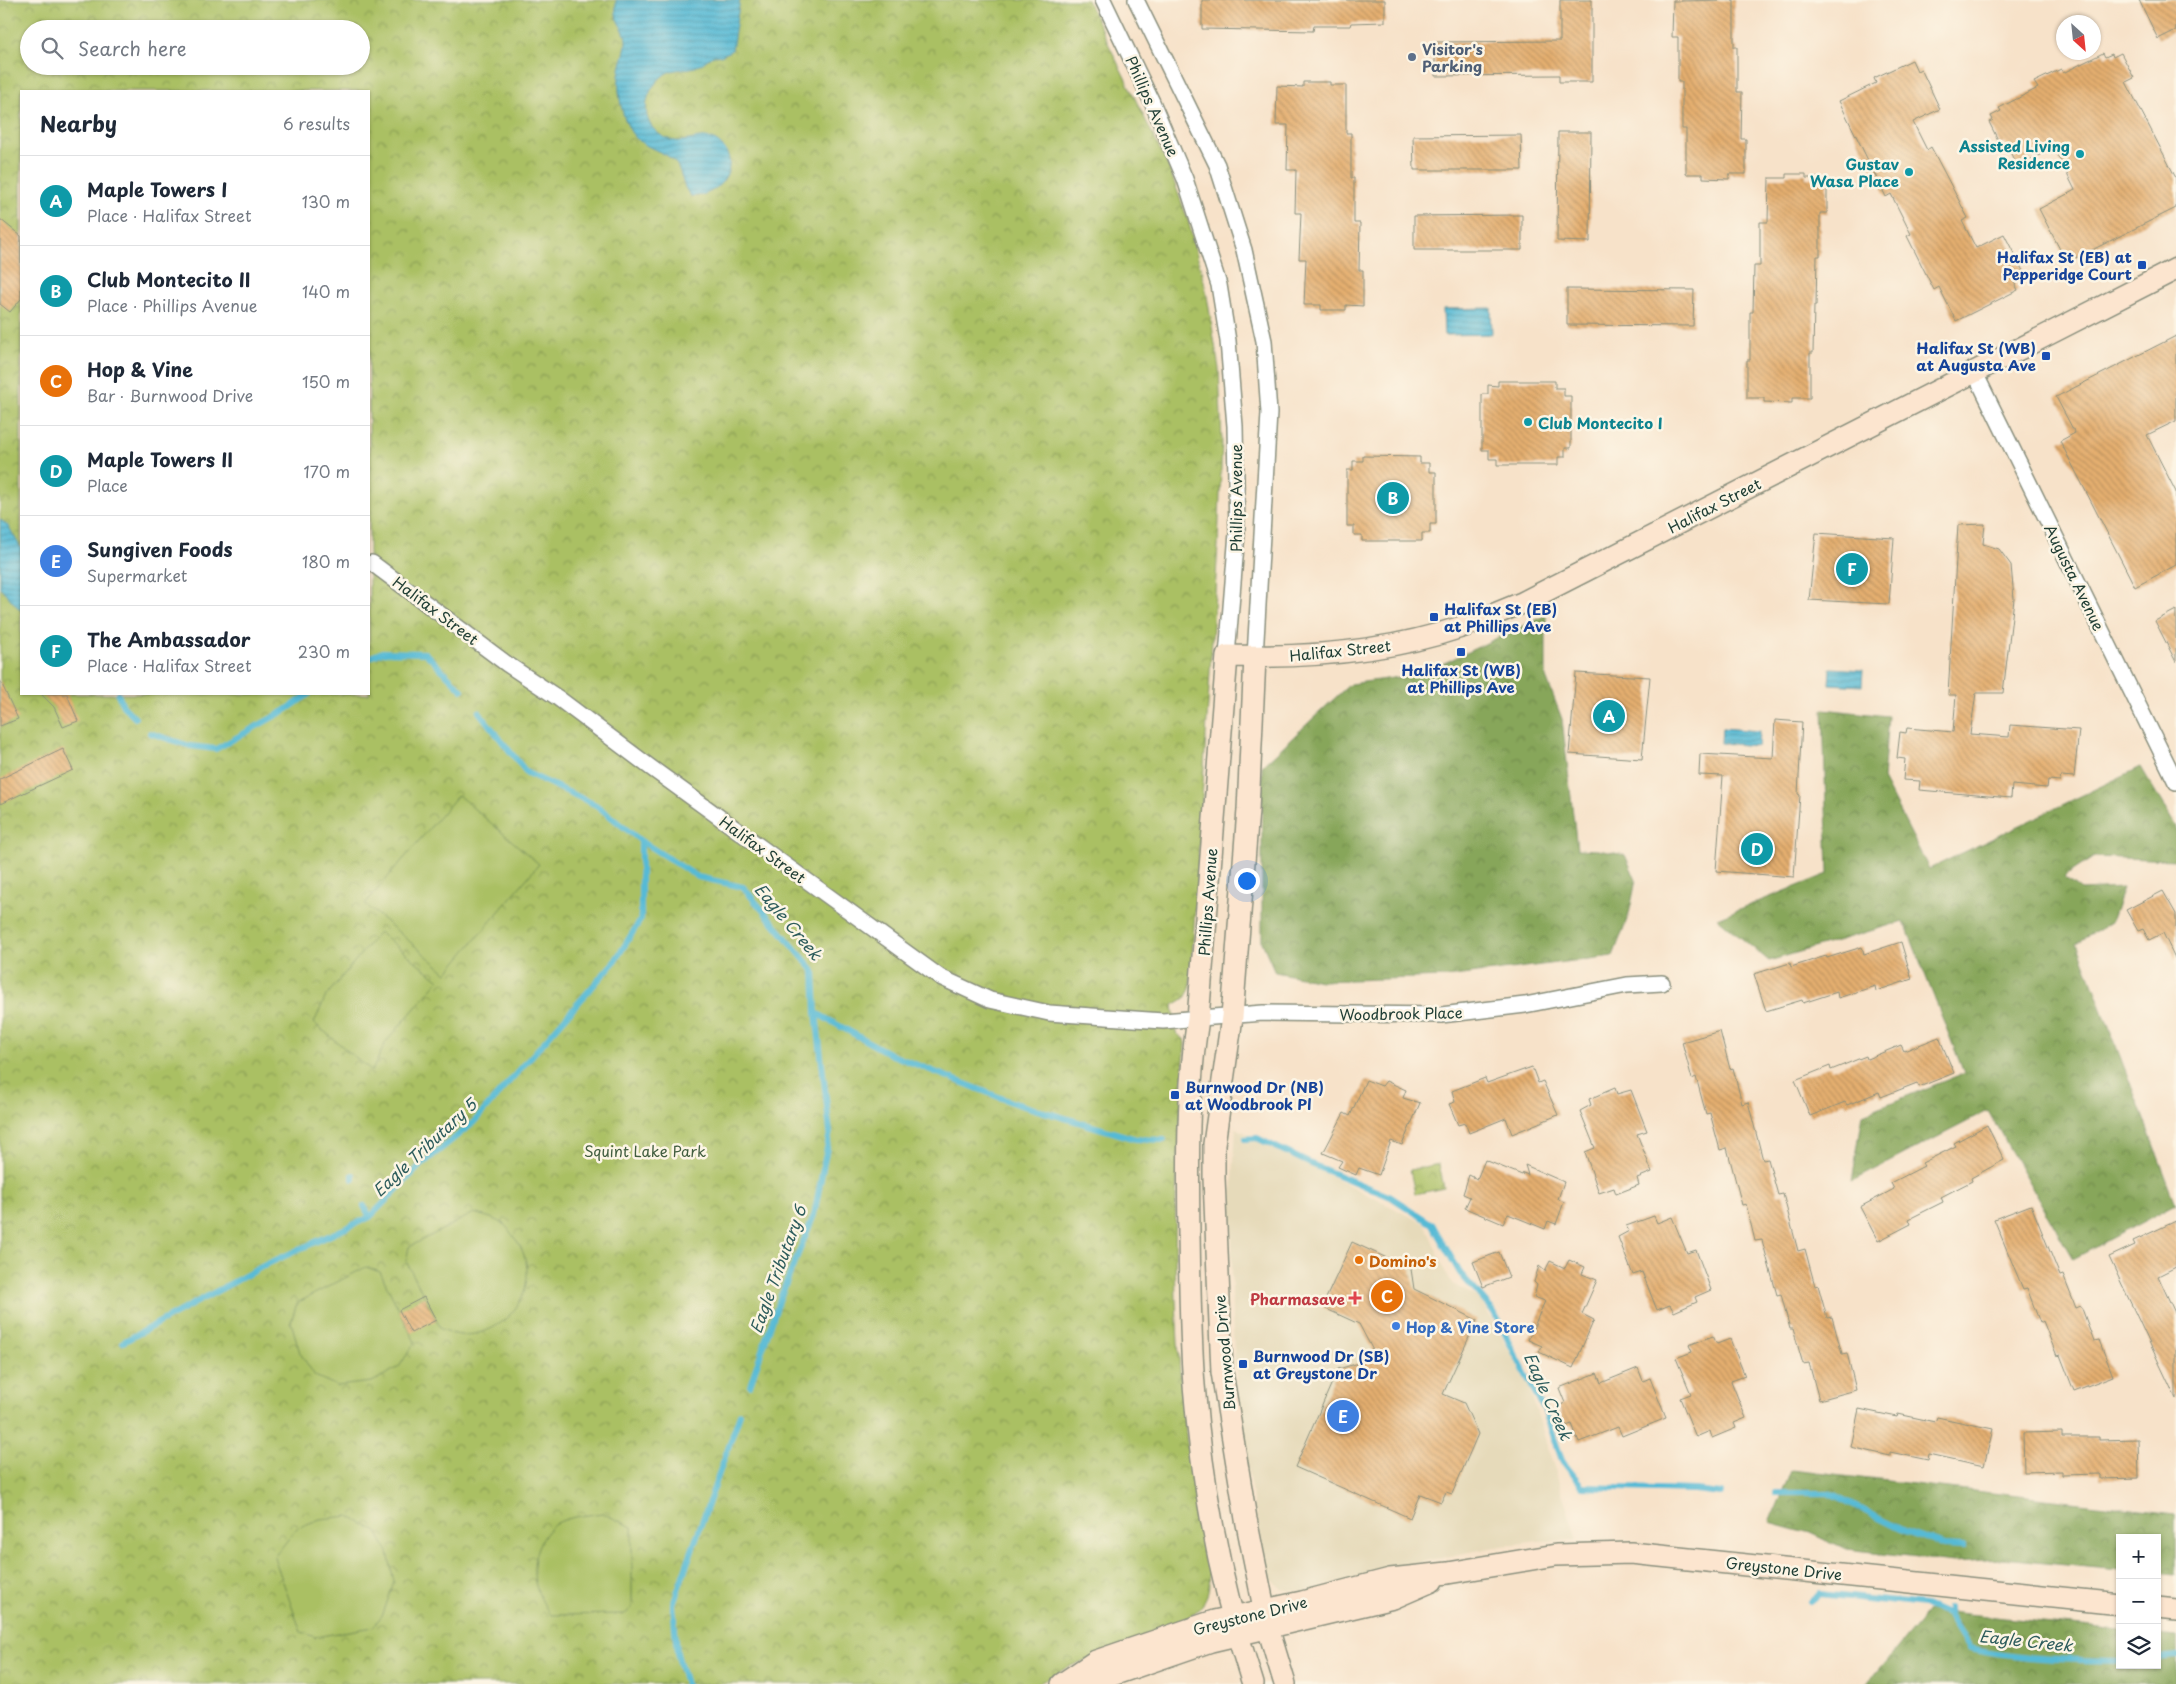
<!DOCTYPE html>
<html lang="en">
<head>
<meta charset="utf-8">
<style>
	body { margin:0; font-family:"Playpen Sans",sans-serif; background:#f6f6f7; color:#1f2937 }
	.controls { position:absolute; right:15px; bottom:15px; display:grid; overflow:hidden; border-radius:0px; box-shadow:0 1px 4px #0004 }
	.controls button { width:45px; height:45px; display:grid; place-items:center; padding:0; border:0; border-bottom:1px solid #e0e1e3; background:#fff; color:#1f2937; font:25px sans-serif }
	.compass { position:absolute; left:2056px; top:15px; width:45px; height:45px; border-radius:50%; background:#fff; box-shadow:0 1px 4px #0004; rotate:153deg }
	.you { position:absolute; left:1246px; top:880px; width:18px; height:18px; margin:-12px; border:4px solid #fff; border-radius:50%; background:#1a73e8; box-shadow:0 0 0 8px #1a73e833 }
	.badge { display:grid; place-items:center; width:32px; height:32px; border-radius:50%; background:#2563eb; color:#fff; font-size:16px; font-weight:700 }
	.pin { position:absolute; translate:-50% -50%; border:2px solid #fff; box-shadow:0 1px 5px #0006 }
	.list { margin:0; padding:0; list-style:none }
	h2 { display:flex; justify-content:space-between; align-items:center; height:65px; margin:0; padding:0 20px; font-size:21px }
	h2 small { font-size:16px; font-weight:400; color:#747a83 }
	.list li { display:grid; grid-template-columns:32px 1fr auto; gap:15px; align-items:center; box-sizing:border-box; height:90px; padding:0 20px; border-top:1px solid #e0e1e3 }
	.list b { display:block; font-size:19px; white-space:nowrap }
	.list p { margin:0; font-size:16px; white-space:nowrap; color:#747a83 }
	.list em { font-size:16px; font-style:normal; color:#747a83 }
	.icon { flex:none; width:28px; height:28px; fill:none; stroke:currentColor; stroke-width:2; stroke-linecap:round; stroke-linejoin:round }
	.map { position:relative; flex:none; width:2176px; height:1684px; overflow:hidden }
	.search { position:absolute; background:#fff; box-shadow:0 1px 4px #0004; left:20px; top:20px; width:350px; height:55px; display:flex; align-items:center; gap:12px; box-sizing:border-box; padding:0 18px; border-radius:28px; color:#747a83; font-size:19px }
	.panel { position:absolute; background:#fff; box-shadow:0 1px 4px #0004; left:20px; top:90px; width:350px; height:605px; border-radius:0px }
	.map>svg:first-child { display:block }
</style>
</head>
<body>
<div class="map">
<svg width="2176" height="1684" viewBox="0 0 2176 1684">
	<defs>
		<pattern id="forest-crowns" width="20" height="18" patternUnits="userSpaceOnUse" patternTransform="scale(1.25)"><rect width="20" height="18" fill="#87a65a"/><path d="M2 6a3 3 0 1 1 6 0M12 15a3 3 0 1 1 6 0" fill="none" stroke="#6e884b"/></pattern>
		<pattern id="park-crowns" width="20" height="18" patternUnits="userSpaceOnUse" patternTransform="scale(1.25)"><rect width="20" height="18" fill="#aac064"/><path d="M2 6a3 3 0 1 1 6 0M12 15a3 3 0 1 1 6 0" fill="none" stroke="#8a9d53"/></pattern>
		<pattern id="water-rules" width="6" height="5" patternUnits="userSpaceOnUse" patternTransform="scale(1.25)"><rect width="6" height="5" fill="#57bad5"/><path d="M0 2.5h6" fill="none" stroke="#4798ae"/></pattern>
		<pattern id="building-back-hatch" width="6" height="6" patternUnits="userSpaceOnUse" patternTransform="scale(1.25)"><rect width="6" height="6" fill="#e5af70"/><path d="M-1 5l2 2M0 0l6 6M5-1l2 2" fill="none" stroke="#b9905d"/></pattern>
	</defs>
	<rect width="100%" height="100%" fill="#fcf5e5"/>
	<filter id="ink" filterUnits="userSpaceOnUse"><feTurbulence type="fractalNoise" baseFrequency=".02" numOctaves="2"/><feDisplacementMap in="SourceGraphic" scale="10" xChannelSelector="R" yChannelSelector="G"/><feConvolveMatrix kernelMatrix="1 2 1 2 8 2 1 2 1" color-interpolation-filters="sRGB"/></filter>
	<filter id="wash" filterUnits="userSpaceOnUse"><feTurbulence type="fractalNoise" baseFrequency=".0096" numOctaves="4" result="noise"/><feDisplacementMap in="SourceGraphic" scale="20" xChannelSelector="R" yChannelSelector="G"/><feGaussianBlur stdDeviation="1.12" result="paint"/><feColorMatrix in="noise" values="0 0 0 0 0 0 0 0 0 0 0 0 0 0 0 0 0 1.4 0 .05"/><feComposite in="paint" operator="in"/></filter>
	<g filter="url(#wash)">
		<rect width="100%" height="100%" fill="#f7e2c9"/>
		<path fill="#e6daba" d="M1236,1128l189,96 26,59 29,16 29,51 10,6 58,184 -39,1 -43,6 -99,20 -95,25 -19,-3 -10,-9 -3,-4 -14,-65 -10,-57 -10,-91 -3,-48v-117z"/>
		<path fill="url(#forest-crowns)" stroke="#537247" d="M1546,615v62l16,42 15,130 21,1 27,5 11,25 -7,34 -16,42 -167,21 -125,4 -46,-9 -13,-30v-176l88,-82 71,-10z
			M1823,709l65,7 -5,63 46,90 212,-102 35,60v33l-82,-3 -30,20 17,13 42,-2 -12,34 -34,21 99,261 -103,55 -85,-148 -136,70 11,-67 101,-41 -60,-152 -135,40 -52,-43 111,-44z
			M1791,1470l385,44v61l-19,-2v-35h-37v32l-118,-11 -48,3 -108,-12 -36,-17 -40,-11z
			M1929,1610l191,20v35h37v-31l19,2v48h-309z"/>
		<path fill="url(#park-crowns)" stroke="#647e4c" fill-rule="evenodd" d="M0,0h1087l82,168 19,52 18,70 13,79 3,74 -4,102 -28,444 -5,9 -12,7 3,28 8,6 1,4c-3,52 -7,104 -9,155 -3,89 2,179 14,268 5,37 27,95 17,130 -4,11 -13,18 -23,25l-116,46 -30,17h-1038zM29,29h332v37h-332zM21,91h348v603h-348z
			M1439,1164l5,24 -29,6 -5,-24z"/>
		<path fill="#aac064" stroke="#647e4c" d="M458,795l81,69 -92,109 -82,-69z
			M379,932l60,48 -53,62 -14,29 -58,-48 12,-27z
			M474,1213c8,3 22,5 29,11 4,2 7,8 10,12 34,40 2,98 -49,99 -7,1 -16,-4 -23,-6l-35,-68 3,-14z
			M366,1267l14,5 35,70 -16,25 -27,15 -35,4 -22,-10 -15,-23 -9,-31 6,-19z
			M602,1513l30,14v81l-7,6 -74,1c-16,-22 -22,-42 -13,-68 5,-12 13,-23 26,-27 11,-4 26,-5 38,-7z
			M349,1516l28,16 11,20 6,30 -11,32 -10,13 -58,10 -14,-5 -27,-75 23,-29 23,-9z"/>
		<path fill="url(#water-rules)" stroke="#3b7c84" d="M616,0h124l-8,50 -11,6 -7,-1c-7,4 -12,10 -19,12 -10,3 -20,1 -30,7 -25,19 -27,55 6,66 15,5 30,-8 45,1 30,20 4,57 -25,55 -9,-9 -8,-20 -14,-31 -9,-15 -35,-15 -46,-33 -10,-16 -15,-44 -11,-63 2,-10 6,-18 6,-29 -1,-10 -6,-13 -9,-21 -2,-5 -1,-13 -1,-19z
			M1491,308l1,26 -48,1 -1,-26z
			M0,519l9,8 12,21v63l-21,-24z
			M1830,668l33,2 -1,16 -33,-2z
			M1722,728l37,3 -1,15 -37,-3z"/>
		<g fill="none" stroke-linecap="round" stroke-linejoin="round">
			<path stroke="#57bad5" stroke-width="6" d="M369,658l13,-6 43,1 37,37
				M118,694l5,12 12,12
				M479,712l48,61 69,32 45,36 57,36 45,10 71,84 2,42 14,119 -16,83 -34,83 -30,87
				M150,733l40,13 26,3 70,-39 23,-16
				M816,1013l76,42 122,48 122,36 28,1
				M1245,1139l12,-1 54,26 80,33 41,27 28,49 33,38 52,101 18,51 19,24 113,3 26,3
				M353,1175v4
				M364,1206l6,11
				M123,1342l142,-77 105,-48 50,-51 53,-43 142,-162 26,-42v-78
				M1775,1493h53l76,38 41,14 18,1
				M1810,1602l10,-8 105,11 23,10
				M1948,1608v7l21,33c50,11 100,12 151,13
				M2157,1658l19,-2
				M686,1684l-9,-31 -4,-49 67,-190"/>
		</g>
		<g id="blocks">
			<path fill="url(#building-back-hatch)" d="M1202,0h183v22l-34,1 -1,3h-36l-1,5 -111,-2z
				M1560,0h32v82h-33v-7l-124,1v-34l125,-1z
				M1734,0v47h3v45h5l-1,47h5v35h-17v5l-26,-1v-4h-17v-45h-4v-47h-4v-45h-6l1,-36z
				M2139,0h37v30l-18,9z
				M2103,53l2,4 7,-3 1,3 8,-4 13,25 -8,4 50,96v30l-100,50 -2,-4 -9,5 -26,-50 36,-19 -21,-42 -37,18 -12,-24 -5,2 -11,-22 4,-2 -2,-4 10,-5 -2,-3 39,-20 -4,-6 27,-13 2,4z
				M1912,60l5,11 4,-2 19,40 -27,13 14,28 4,-3 37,71 -6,3 14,27 28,-14 20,39 -12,5 6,12 -62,31 -17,-34 -5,3 -27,-54 4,-2 -20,-40 -5,3 -47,-96 37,-18 -2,-5z
				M1303,82h27v3h16v48h5v45h3v45h6l-1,47h4v36l-17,-1v5h-25v-5h-17l2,-46h-7l2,-46h-6l1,-43h-9l1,-45h-12l1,-39 26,1z
				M1558,132h33l-1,110 -33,-1z
				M1521,135l1,35h-108l-1,-34z
				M1786,174h20v4h21v35h-7v43h-3l-1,49h-2l-1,48h-3v45h-18v5l-28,-1v-4h-17v-38h3v-48h3l1,-46h6v-44h8l1,-44h17z
				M1522,215v35h-108v-34z
				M0,219l21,17v63l-11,13 -10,-8z
				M1567,289l127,1 -1,36 -126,-1z
				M2176,336v85l-29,14 29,57v73l-41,22 -75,-146 15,-8 -19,-36z
				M1498,381h57v7h9v8h7v52h-6v9h-7v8h-61v-6h-8v-9h-7v-56h6v-9l10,1z
				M1363,456l57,1v6h9v9h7v52h-6v9h-8v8h-60v-6h-8v-9h-7v-56h6v-9h10z
				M1985,524l-2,20 16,5 12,16 3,34 -11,94h-27l-6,41 39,3 1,-12 69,5 -5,47 -13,-1 -1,5 -12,-1 -1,8 -35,-3 -1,13 -92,-8 1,-9 -17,-1 2,-21 -8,-1 3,-26 6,1 1,-5 46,4 3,-37h-8l10,-170z
				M1816,533l78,5 -5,66 -80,-4z
				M2176,610v52l-21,-41z
				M1576,673l74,4 -8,82 -73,-5z
				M0,680l18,39 -18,7z
				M41,694h26l11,27 -15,6 -9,-20z
				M1775,720l27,2 -4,72 2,1 -6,82 -78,-6 7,-95 -24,-1 1,-21 73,4z
				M63,749l10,21 -73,34v-25z
				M2163,891l13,23v46l-13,-27 -14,7 -6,-11 -5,2 -12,-21z
				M1901,942l11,37 -36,12 -1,-5 -37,12 -1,-6 -34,11 -1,-3 -36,11 -12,-37 36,-11 1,4 35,-11 1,2 35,-11 2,7z
				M1720,1031l10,38 3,-1 9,36 6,-2 15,58 5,-1 10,36 5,-1 15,57 7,-2 10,37 3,-1 9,33 5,-1 10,37 5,-1 9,37 -37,10 -10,-37 -6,1 -10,-35h-3l-9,-35 -4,1 -15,-55 -7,1 -9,-37 -4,1 -15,-57 -7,2 -10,-37 -4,1 -10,-37 -4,2 -10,-37z
				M1939,1037l15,36 -35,14 -2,-4 -36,14 -2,-5 -32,13 -2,-3 -35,14 -15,-36 35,-14 1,4 35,-14 1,3 34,-14 3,6z
				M1532,1067l6,16 5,-2 15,34 -46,19 -6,-16 -37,15 -4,-10 -7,2 -9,-21 6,-2 -3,-11 33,-13 2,5z
				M1366,1080l16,6 4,-5 20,9 -3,8 17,5 -18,42 -11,-4 -12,34 -20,-7 -3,7 -18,-8 4,-6 -19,-8 21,-40 6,3z
				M1615,1088l2,6 14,-4 16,41 -10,3 15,38 -15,6 2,7 -23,9 -2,-6 -15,5 -14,-41 10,-4 -15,-37 11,-6 -2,-6z
				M1987,1125l17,35 -33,18 1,3 -31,16 2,5 -34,17 2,5 -33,17 -18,-34 34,-18 -3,-6 33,-17 -2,-3 34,-17 -2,-3z
				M1485,1160l37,15 1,-2 5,2 -3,-10 39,17 -6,17 6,3 -8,22 -8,-3 -3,8 -37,-15 -5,10 -38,-16 5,-11 -7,-3 6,-19 8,4z
				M2031,1205l29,71 3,-1 13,33 5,-2 13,35 5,-1 14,36 -39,15 -14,-36 -3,1 -14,-35 -3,2 -13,-35 -4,1 -29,-70z
				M1654,1216l3,7 15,-6 15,36 9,-3 15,40 -16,7 2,5 -23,10 -4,-7 -13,5 -15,-38 -9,3 -15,-38 11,-6 -3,-5z
				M2176,1221v46l-18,9 18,39v84l-67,-142 26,-12 -2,-4z
				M1352,1242l59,27 3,20 63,31 -34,74 21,9 14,31 -26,60 -6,-2 -5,10 -21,-8 -10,24 -115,-51 43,-98 39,-11 -18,-34 -37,-17z
				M1499,1252l10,25 -26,10 -10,-25z
				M1569,1260l16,7 -3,7 15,6 -15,34 12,6 -21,48 -34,-16 3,-6 -14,-6 17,-39 -11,-4 3,-12 -3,-3 5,-16 6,5 5,-10 15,7z
				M424,1297l12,23 -25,13 -12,-23z
				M1713,1336l4,8 13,-5 15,37 -14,5 15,37 -12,5 2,5 -24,10 -2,-7 -14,6 -16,-39 11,-4 -15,-36 16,-6 -3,-7z
				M1638,1368l5,13 7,-3 16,40 -44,18 -4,-9 -39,15 -7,-18 -6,2 -8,-20 7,-3 -6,-15 38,-15 4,10z
				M1859,1409l38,8 1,-3 37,8 2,-5 56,12 -9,37 -55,-12 -1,6 -38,-8v4l-39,-9z
				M2062,1432v5h37v3l39,-1 1,39 -39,1v-5l-38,1v-4l-38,1 -1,-39z"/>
		</g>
	</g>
	<g filter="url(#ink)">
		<use href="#blocks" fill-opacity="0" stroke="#8b907e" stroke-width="1"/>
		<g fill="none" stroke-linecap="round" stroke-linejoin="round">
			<defs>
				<path id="street" d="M1103,0l49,102 33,77 34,106 9,56 7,85 2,107 -10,123
					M1136,0l81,165 27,85 20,91 5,72 -14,244
					M1975,373l201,409
					M372,563l135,101 51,34 92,69 290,210 50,23 59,13 114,8 100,-8 178,2 84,-10 102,-20 35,-2"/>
				<path id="secondary" d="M1255,657l-7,153 -16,207 -18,127v34l8,194 24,147 22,109 17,56
					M2157,1608l19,2
					M1062,1684l34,-23 118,-40 88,-19 88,-23 58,-6 108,-18 75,-2 489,51
					M1086,1684l125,-43 182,-43 39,-17
					M1253,1684c-32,-97 -51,-198 -59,-299 -4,-51 -4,-101 -5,-151 -1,-71 -2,-145 9,-215l29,-363c77,2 157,-3 231,-28 22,-7 43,-17 64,-25l654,-334"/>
			</defs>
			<use href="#street" stroke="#8b907e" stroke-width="18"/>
			<use href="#secondary" stroke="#8b907e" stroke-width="24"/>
			<use href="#street" stroke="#fff" stroke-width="15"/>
			<use href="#secondary" stroke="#fce5cf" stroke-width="21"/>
		</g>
	</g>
	<circle fill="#5c6f8a" stroke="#fcf5e5" stroke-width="2" cx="1412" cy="57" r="5"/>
	<g fill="#0f9aa8" stroke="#fcf5e5" stroke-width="2">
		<circle cx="2080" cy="154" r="5"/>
		<circle cx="1909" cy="172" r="5"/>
		<circle cx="1528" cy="422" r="5"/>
	</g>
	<g fill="#1a4fb4" stroke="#fcf5e5" stroke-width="2">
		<rect x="2137" y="260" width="10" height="10" rx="2.5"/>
		<rect x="2041" y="351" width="10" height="10" rx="2.5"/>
		<rect x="1429" y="612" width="10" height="10" rx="2.5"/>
		<rect x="1456" y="647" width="10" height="10" rx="2.5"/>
		<rect x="1170" y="1090" width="10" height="10" rx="2.5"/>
		<rect x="1238" y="1359" width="10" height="10" rx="2.5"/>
	</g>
	<circle fill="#e8710a" stroke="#fcf5e5" stroke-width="2" cx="1359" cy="1260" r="5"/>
	<path fill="#e0444e" stroke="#fcf5e5" stroke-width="2" d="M1352.5 1290.5h5v5h5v5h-5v5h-5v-5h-5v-5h5z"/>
	<circle fill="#3f7fe0" stroke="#fcf5e5" stroke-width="2" cx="1396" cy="1326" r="5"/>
	<g text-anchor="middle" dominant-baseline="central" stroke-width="5" stroke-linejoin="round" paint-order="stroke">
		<g font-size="15" font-weight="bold" fill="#4e5e75" stroke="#fcf5e5" text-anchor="start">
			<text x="1422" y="48">Visitor's<tspan x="1422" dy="17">Parking</tspan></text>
		</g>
		<g font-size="15" fill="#1f3d34" stroke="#fcf5e5">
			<text transform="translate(1153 106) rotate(66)">Phillips Avenue</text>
			<text transform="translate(1235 498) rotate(-90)">Phillips Avenue</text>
			<text transform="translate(1714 505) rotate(-27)">Halifax Street</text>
			<text transform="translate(2075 577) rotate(64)">Augusta Avenue</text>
			<text transform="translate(436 610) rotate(37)">Halifax Street</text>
			<text transform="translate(1340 650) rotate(-6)">Halifax Street</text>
			<text transform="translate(763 849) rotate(36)">Halifax Street</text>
			<text transform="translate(1207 902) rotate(-86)">Phillips Avenue</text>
			<text transform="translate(1401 1013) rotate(-1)">Woodbrook Place</text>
			<text transform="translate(1224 1353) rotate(-95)">Burnwood Drive</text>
			<text transform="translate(1784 1568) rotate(6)">Greystone Drive</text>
			<text transform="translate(1250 1615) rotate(-14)">Greystone Drive</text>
		</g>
		<g font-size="15" font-weight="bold" fill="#0d838f" stroke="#fcf5e5" text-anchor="end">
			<text x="2070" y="145">Assisted Living<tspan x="2070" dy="17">Residence</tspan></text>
			<text x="1899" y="163">Gustav<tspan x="1899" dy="17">Wasa Place</tspan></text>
			<text x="1538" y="422" text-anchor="start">Club Montecito I</text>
		</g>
		<g font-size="15" font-weight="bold" fill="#164399" stroke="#fcf5e5" text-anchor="start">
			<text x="2132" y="256" text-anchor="end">Halifax St (EB) at<tspan x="2132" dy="17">Pepperidge Court</tspan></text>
			<text x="2036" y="347" text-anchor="end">Halifax St (WB)<tspan x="2036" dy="17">at Augusta Ave</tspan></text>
			<text x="1444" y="608">Halifax St (EB)<tspan x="1444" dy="17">at Phillips Ave</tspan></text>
			<text x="1461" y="669" text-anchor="middle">Halifax St (WB)<tspan x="1461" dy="17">at Phillips Ave</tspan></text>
			<text x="1185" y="1086">Burnwood Dr (NB)<tspan x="1185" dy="17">at Woodbrook Pl</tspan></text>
			<text x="1253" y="1355">Burnwood Dr (SB)<tspan x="1253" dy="17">at Greystone Dr</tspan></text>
		</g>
		<g font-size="15" fill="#425e40" stroke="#fcf5e5">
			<text x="645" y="1150">Squint Lake Park</text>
		</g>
		<g font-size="15" font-weight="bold" fill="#c56008" stroke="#fcf5e5" text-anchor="start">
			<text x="1369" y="1260">Domino's</text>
		</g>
		<g font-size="15" font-weight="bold" fill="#be3a42" stroke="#fcf5e5" text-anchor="end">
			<text x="1345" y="1298">Pharmasave</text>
		</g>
		<g font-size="15" font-weight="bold" fill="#366cbe" stroke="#fcf5e5" text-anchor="start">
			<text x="1406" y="1326">Hop &amp; Vine Store</text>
		</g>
		<g font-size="16" font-style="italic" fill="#2d5c5c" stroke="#fcf5e5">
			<text transform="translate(789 921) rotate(50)">Eagle Creek</text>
			<text transform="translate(424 1147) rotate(-43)">Eagle Tributary 5</text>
			<text transform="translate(777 1269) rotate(-70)">Eagle Tributary 6</text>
			<text transform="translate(1549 1396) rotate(66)">Eagle Creek</text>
			<text transform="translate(2026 1640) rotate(6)">Eagle Creek</text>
		</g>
	</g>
</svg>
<div class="controls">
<button>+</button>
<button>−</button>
<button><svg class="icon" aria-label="layers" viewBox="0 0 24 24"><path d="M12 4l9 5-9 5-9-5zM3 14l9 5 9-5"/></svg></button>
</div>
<svg class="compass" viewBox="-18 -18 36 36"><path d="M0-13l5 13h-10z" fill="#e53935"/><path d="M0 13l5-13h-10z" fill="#747a83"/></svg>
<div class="you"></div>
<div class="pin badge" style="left:1609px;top:716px;background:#0f9aa8">A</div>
<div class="pin badge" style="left:1393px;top:498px;background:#0f9aa8">B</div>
<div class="pin badge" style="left:1387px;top:1296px;background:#e8710a">C</div>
<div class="pin badge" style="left:1757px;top:849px;background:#0f9aa8">D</div>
<div class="pin badge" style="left:1343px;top:1416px;background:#3f7fe0">E</div>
<div class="pin badge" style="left:1852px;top:569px;background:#0f9aa8">F</div>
<div class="search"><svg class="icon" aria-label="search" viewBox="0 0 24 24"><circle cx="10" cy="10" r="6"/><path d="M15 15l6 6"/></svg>Search here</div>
<section class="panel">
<h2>Nearby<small>6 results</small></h2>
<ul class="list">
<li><span class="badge" style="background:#0f9aa8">A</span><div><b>Maple Towers I</b><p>Place · Halifax Street</p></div><em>130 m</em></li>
<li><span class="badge" style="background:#0f9aa8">B</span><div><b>Club Montecito II</b><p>Place · Phillips Avenue</p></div><em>140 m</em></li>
<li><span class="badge" style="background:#e8710a">C</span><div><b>Hop &amp; Vine</b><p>Bar · Burnwood Drive</p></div><em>150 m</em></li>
<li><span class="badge" style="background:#0f9aa8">D</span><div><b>Maple Towers II</b><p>Place</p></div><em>170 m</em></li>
<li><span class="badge" style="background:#3f7fe0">E</span><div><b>Sungiven Foods</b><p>Supermarket</p></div><em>180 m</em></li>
<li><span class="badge" style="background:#0f9aa8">F</span><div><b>The Ambassador</b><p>Place · Halifax Street</p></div><em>230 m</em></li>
</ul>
</section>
</div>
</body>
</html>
